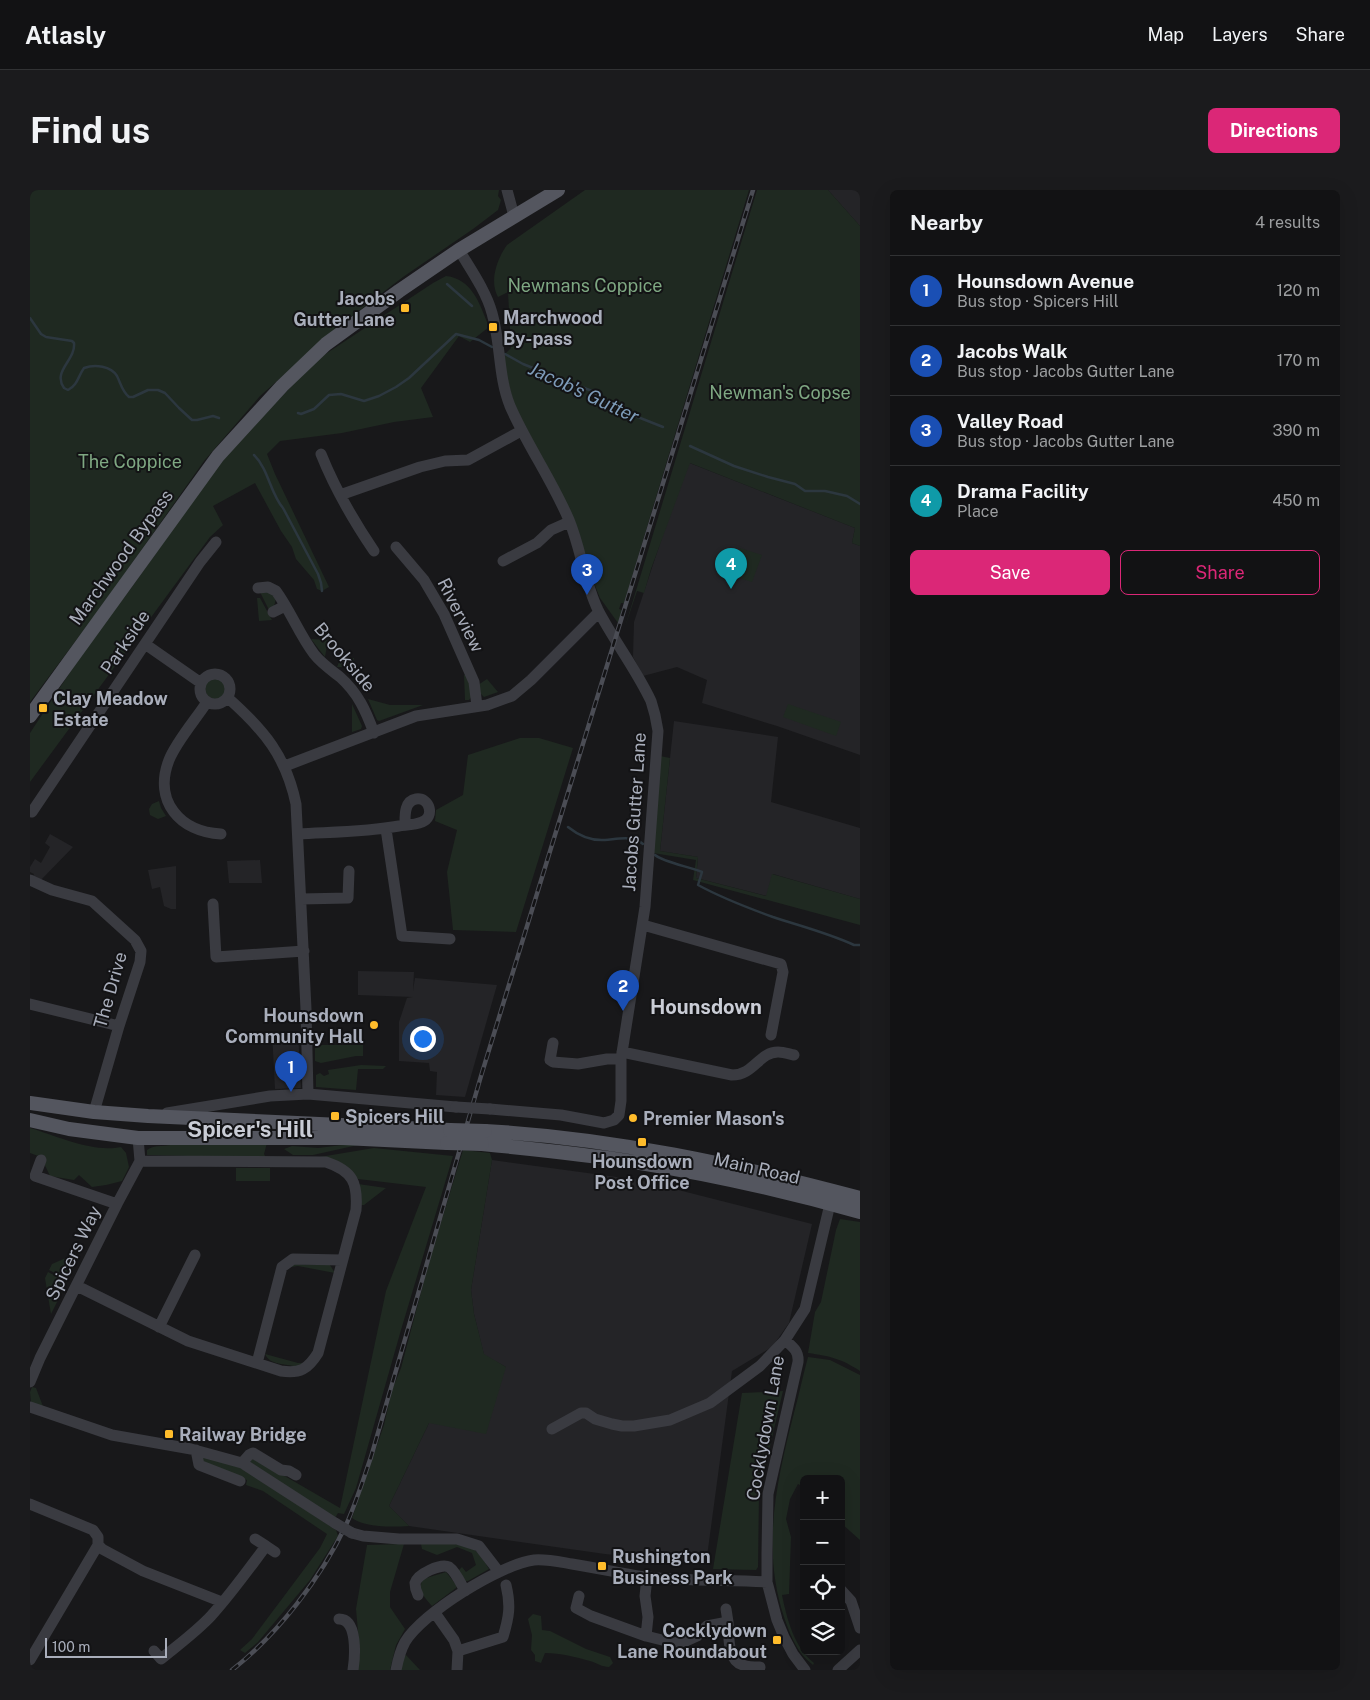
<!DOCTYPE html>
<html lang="en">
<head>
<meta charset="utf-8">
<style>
	body { margin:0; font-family:"Public Sans",sans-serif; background:#1b1b1d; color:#f1f3f6 }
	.controls { position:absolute; right:15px; bottom:15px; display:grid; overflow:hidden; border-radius:8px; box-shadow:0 5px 20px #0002 }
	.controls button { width:45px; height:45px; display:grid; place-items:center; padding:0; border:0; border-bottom:1px solid #313234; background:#121214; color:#f1f3f6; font:25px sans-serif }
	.scale { position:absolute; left:15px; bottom:12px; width:122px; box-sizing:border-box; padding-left:5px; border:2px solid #a9aebb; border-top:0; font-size:14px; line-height:18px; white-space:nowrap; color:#a9aebb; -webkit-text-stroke:4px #131315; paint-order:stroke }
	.you { position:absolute; left:392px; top:848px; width:18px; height:18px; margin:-12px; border:4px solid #fff; border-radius:50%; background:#1a73e8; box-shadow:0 0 0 8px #1a73e833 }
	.badge { display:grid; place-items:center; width:32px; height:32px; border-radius:50%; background:#db2777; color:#fff; font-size:16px; font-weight:700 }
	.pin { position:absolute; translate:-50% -41px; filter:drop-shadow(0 1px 2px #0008) }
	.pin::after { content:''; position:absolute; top:26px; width:18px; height:15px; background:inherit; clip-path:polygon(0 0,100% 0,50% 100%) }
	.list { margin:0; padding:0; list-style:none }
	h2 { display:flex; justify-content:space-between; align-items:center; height:65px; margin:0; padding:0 20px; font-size:21px }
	h2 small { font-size:16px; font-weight:400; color:#9c9ea0 }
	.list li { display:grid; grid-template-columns:32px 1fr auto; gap:15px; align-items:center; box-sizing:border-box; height:70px; padding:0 20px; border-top:1px solid #313234 }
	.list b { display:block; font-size:19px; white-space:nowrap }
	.list p { margin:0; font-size:16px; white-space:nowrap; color:#9c9ea0 }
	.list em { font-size:16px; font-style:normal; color:#9c9ea0 }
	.actions { display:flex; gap:10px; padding:15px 20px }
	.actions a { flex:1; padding:11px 0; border:1px solid #db2777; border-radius:8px; text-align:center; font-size:18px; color:#db2777 }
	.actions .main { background:#db2777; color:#fff }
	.icon { flex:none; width:28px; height:28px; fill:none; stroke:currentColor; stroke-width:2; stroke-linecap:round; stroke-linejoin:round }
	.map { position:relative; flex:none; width:830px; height:1480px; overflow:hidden; border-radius:8px }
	header { display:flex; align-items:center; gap:30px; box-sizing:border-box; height:70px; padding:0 25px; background:#121214; border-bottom:1px solid #313234 }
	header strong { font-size:24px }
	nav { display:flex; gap:28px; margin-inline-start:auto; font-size:18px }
	.intro { display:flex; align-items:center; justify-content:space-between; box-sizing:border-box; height:120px; padding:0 30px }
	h1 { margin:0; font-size:35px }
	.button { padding:12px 22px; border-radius:8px; background:#db2777; color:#fff; font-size:18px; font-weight:700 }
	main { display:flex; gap:30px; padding:0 30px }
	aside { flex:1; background:#121214; border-radius:8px; box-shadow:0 5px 20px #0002 }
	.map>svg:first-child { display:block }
</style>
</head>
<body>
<header>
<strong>Atlasly</strong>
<nav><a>Map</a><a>Layers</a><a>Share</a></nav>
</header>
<div class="intro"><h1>Find us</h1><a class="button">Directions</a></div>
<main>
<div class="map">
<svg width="830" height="1480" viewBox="0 0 830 1480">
	<rect width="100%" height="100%" fill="#18181a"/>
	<path fill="#242427" d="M798,0h32v36z
		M657,272l168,66 -3,15 8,3v209l-83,-29 -75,-23 5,-23 -30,-13 -34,9 -10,-19 1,-35z
		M644,531l104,16 -7,65 89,26v71l-87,-25 -6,22 -71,-18 2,-21 -38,-6z
		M20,644l23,13 -34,35 -7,-3 2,-5 -4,-2v-5l5,-8 6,4 9,-16 -5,-4z
		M230,670l2,23h-33l-2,-22z
		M146,676v43h-5l-7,-3 -4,-19 -8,2 -4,-19z
		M328,781l56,1 -1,19 2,-13 82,7 -32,112 -29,-2 1,-23 -7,-1 -1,-8 -30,-2v-39l8,-24 6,-1 -55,-2z
		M242,842h26l3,56 -26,1z
		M462,970l147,20 173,44 -23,99 -17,24 -40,24 -26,193 -101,-10 -196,-28 -20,-20 40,-83 77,-56 -22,-12 -10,-41 -3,-24z"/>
	<path fill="#1f2921" d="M0,0h469l-1,6 3,4 -3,10 -25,19 -70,48 -60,46 -83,73 -56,65 -98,139 -76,102z
		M555,0h164l-125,413h-3l-2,6 3,1 -4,13 -18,-25 -46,-116 -40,-78 -9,-33v-17l6,-6 -3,-56 -10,5c-9,-16 -1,-38 9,-52z
		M727,0h71l32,36v320l-8,-3 3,-15 -165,-65 -39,106 -7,24 -7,-2 -12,36z
		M416,86c27,3 34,29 43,51l-19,15 -11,-6 -38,52 12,29 -39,5 -52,11 -62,8 -13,13 8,20 54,113 -7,4 -5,-2 -3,-9 -18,-21 -4,-12 -11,-16 -26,-48 -42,23 10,19 -13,12 -180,245v-49l60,-91 42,-55 93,-132 93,-96 115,-76z
		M710,358l22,7 -10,27 -22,-7z
		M240,401l6,7 -2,9 -5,3 -9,-18z
		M227,408h3l12,22 -13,1z
		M281,449l17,1 -3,17z
		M313,467l11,1v9h-17l3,-7z
		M434,485h3l5,21 -3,4h-4z
		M175 498a11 11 0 1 1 22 0a11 11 0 1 1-22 0Z
		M457,489l11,13 -14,5 -5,-5 -1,-7z
		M338,509l22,6h33l-44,16 -2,-1z
		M322,514l10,22 -1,3 -9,3z
		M758,514l53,18 -5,14 -53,-19z
		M490,548h19l34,10 -57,184 -63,-2 -6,-58 10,-42 -22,-9 1,-11 27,-15 5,-40z
		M630,566l10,2 -10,93 38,6 -2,21 70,18 6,-22 88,25v26l-167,-45 3,-20 -43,-7z
		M129,611l2,7 5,8 -8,3 -8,-4 -1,-6 3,-5z
		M285,855h48v11h-7l-35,7 -6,-2z
		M331,875l25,1 -3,3h-25l-2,21 -40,-3v-12l4,-2 4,3 5,-2 -1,-4z
		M0,938c27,8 63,25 91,19l5,6 3,14 -7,14 -16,4 -14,2 -13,-12 -5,5 -24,-4 -9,-19 -11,-4z
		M237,953l-3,11 2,4 -119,-3v-5c7,-6 20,-3 29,-6z
		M320,954l8,1 -45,10h-20l-9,-6 8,-3 26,2z
		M344,958l79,8 -52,174 -45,158 -12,26 -6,-1 -3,5 -85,-55 1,-4 6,1 83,48 46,-217 40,-104 -68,-8 -21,-17 -17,-5z
		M433,960l27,3 2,7 -21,130 3,24 10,40 22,13 -20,67 -57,-11 -40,83 20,20c-17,1 -42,2 -57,-8l32,-93 8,-35 9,-22 28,-106z
		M206,978h34v13h-34z
		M328,994l28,4 -22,17h-4z
		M810,1029l20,3v149c-18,-12 -30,-15 -52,-18l7,-41 6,-10 15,-72z
		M38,1067l8,5 -8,18 -19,-10 3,-6z
		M259,1074l41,1 5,8 -37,-7 -7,1z
		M18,1082l19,10 -16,32 -6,-36z
		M235,1164l33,9h5l-7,4c-10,-4 -26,-1 -31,-13z
		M778,1167l22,3 30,15v165l-19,-17v-44h-37v8l-6,-3 -8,15 -4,20 5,18 -2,57 -7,1c5,24 12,52 32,68l-1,2c-15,-11 -22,-28 -28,-45 -24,-70 -9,-137 9,-207 5,-19 9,-37 14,-56z
		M2,1197l4,1 8,21 -13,-6 -1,-11z
		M753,1201l-24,102 -1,74 -2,3 -43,-1 29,-176z
		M172,1264l38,12 96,64 2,6 -28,44 -52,62 -13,11 -5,-3 12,-11 68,-91 7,-14 -64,-43 -17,-6 1,-5 -45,-19z
		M419,1353c23,4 28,4 40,26l-21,12h-3l-7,-10 4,-4 4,5 10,-7 -4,-12 -15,-6 -20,8 -15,-6 -1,-5z
		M374,1354l-14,48v15l15,22 -9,16 -6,25h-33l3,-17 -4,-44 11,-64z
		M416,1382l11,14 -1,2 -24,18c-7,-8 -15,-16 -9,-27z
		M503,1424l8,2 1,14 8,1 36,18 24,8 3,6 -4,4c-7,0 -12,-4 -19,-6 -15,-4 -29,-8 -45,-8l-4,10 -6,-2v-6l-4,-5 1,-15 -4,-16z
		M376,1465l14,15h-21l3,-13z"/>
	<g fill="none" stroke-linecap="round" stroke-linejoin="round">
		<path stroke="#2c373f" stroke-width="2.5" d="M417,94l25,22
			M0,128l11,16 5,3 26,4 2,2c2,17 -22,28 -10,45l4,2c10,-5 10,-14 16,-22 11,-4 27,-2 33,8 4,8 5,15 12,21h4l15,-7h10l7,3 14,15 13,12h5l16,-4 6,2
			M475,164l18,10 69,27 18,15 53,21
			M268,223l3,1 13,-5 15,-14 12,-1 23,7 15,-5 17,-9 13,-9 47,-44 23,6 13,7
			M660,256l44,20 34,11 27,7 10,7h20l22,5 13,8
			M224,265c15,15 16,38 29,53l35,66 3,9 1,8
			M538,637c10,8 23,14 37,13 13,-1 28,-5 38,4
			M625,665c8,7 35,12 47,17l-4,13c24,13 50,23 75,32 27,9 55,16 81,28h6"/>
		<path stroke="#3a3b41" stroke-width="11" d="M477,0l7,26
			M429,60c12,20 27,41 33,63 9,31 6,63 18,93 17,39 42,74 59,114 12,29 15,61 29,90 16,31 38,59 53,91l4,14 3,16 -13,176 -24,152v42l-2,14 -5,5 -10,3 -43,-8 -71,-6
			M291,264c14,35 32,66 53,97
			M310,305l80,-28 25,-6 23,-1 53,-29
			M366,357l28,33 20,34 30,68 3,24
			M473,371l34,-18 14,-13 18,-8
			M228,398l10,-1 8,4c14,19 23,43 38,63 7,9 17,16 26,23 18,16 26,34 34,56
			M243,422l12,-6
			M115,454l56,39
			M170 499a15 15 0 1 1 30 0a15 15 0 1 1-30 0Z
			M198,508c36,32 58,58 68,106l10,205 2,85
			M177,512c-11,17 -31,40 -38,58 -16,41 11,72 52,74
			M255,576l131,-50 71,-11 25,-9 19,-16 68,-68
			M2,622l168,-250 16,-20
			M356,639l16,107 48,3
			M268,644c34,-2 68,-2 101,-8 7,-1 16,-1 23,-4 13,-5 8,-25 -6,-23 -12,2 -11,17 -11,26
			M0,690l22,10 40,11 43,39 6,11 -1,11 -21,64 -25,86
			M271,709l47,-1 1,-27
			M183,714l3,53 88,-6
			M613,735l138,39 2,8 -12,63
			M0,814l89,22
			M523,853l-3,17 3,2 25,2 29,-5h14
			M592,862l110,23c22,0 27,-23 46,-23 6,0 11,2 16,3
			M137,923l103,-17 38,-2 148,13
			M11,970l-6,16 82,28
			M47,1096l111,55 93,30c19,3 27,-2 37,-18l38,-143c2,-27 -3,-39 -30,-48l-186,-1
			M129,1137l36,-72
			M755,1150c8,7 14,11 13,22l-30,132 -1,59v29l10,38 7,17 9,17 12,16
			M227,1173l25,-96 11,-8 49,1
			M0,1192l10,-24 77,-154 23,-43 -2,-23
			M0,1217l82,28 79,14 51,14 93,60
			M522,1239l29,-16h5l9,6 17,5 10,2h12l36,-6 40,-17 50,-37 25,-26 20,-31 25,-105
			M166,1260l3,15 41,16
			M212,1273l7,-8 4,-2 28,17 8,1 7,4
			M0,1314l63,26 5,7v8l-68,115
			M322,1343l11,3 36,3h58l22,7 20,26
			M225,1349l11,7
			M68,1355l4,4 41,22 79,31
			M811,1400l10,11 9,27
			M388,1405c-2,-4 -3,-8 -3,-12 2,-9 26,-20 34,-16 7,5 12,17 16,24
			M549,1406l-3,12 15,8 55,20 2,-19 -3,-21 2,-19
			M696,1419l2,13
			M405,1423l19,27 4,11 -1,19
			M309,1429c19,0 16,38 14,51
			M616,1446l28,7 12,-2 11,-5 10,-10 21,-4c1,13 -1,39 15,43 5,2 11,2 17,2l-1,3
			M124,1461l7,8c17,-14 35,-27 50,-43 20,-22 37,-46 55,-70l9,6
			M428,1461l45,-14c6,-20 8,-31 3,-52
			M366,1480c2,-10 4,-19 9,-28 17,-29 96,-78 129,-82 13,-1 26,2 38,4 25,4 50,10 74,13 39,4 82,3 121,5
			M808,1480l22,-20"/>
		<path stroke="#54565f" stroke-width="14" d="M0,526l188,-260 64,-70 44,-42 73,-53 60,-41 99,-60
			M0,913l64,9 54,4 302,14
			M0,930l39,9 69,9h205l104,5
			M455,941c128,7 252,34 375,67
			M452,954c51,5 101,10 152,18 76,12 152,29 226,50"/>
		<defs>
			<path id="rail" d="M202,1480c46,-36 89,-92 114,-145 10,-22 17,-45 25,-68l110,-381 272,-886"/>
		</defs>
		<use href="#rail" stroke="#4b4d55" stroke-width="4.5"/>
		<use href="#rail" stroke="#131315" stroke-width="2.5" stroke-dasharray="8" stroke-linecap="butt"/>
		<path stroke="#3a3b41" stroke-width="11" d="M426,917l34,2
			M305,1333l17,10"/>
		<path stroke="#54565f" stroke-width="14" d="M420,940l35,1
			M417,953l35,1"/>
	</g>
	<g fill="#ffbc2b" stroke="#131315" stroke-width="2">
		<rect x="370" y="113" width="10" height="10" rx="2.5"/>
		<rect x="458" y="132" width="10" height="10" rx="2.5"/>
		<rect x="8" y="513" width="10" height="10" rx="2.5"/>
		<circle cx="344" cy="835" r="5"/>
		<rect x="300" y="921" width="10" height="10" rx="2.5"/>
		<circle cx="603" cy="928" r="5"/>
		<rect x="607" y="947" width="10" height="10" rx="2.5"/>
		<rect x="134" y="1239" width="10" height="10" rx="2.5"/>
		<rect x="567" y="1371" width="10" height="10" rx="2.5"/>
		<rect x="742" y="1445" width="10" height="10" rx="2.5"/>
	</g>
	<g text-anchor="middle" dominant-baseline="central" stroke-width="4" stroke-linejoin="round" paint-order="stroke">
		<g font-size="18" fill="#7ea782" stroke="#131315">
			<text x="555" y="95">Newmans Coppice</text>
			<text x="750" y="202">Newman's Copse</text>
			<text x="100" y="271">The Coppice</text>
		</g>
		<g font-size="18" font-weight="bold" fill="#a9aebb" stroke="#131315" text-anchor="start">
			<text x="365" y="108" text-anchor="end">Jacobs<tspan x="365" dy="21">Gutter Lane</tspan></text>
			<text x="473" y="127">Marchwood<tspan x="473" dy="21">By-pass</tspan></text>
			<text x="23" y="508">Clay Meadow<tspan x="23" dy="21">Estate</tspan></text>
			<text x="334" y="825" text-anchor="end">Hounsdown<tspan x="334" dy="21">Community Hall</tspan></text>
			<text x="315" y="926">Spicers Hill</text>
			<text x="613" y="928">Premier Mason's</text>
			<text x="612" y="971" text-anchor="middle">Hounsdown<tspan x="612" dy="21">Post Office</tspan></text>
			<text x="149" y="1244">Railway Bridge</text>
			<text x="582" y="1366">Rushington<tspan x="582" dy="21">Business Park</tspan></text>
			<text x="737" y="1440" text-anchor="end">Cocklydown<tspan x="737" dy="21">Lane Roundabout</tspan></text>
		</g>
		<g font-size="18" fill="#a9aebb" stroke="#131315">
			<text transform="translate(91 367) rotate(-54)">Marchwood Bypass</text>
			<text transform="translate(431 425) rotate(63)">Riverview</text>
			<text transform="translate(95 452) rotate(-56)">Parkside</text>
			<text transform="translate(315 467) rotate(50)">Brookside</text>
			<text transform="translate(604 622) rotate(-86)">Jacobs Gutter Lane</text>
			<text transform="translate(80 800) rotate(-74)">The Drive</text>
			<text transform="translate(727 978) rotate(13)">Main Road</text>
			<text transform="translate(43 1063) rotate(-64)">Spicers Way</text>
			<text transform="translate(735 1238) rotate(-80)">Cocklydown Lane</text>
		</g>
		<g font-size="19" font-style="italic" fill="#7d9bb8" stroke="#131315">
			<text transform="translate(554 202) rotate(25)">Jacob's Gutter</text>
		</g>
		<g font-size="20" font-weight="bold" fill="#cacdd6" stroke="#131315">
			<text x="676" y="817">Hounsdown</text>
		</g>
		<g font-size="22" font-weight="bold" fill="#cacdd6" stroke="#131315">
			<text x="220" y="939">Spicer's Hill</text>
		</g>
	</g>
</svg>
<div class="controls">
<button>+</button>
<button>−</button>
<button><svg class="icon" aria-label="locate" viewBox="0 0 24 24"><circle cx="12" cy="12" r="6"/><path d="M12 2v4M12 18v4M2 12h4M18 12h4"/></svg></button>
<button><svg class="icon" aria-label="layers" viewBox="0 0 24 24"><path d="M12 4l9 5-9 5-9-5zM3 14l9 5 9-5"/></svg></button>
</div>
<div class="scale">100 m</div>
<div class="you"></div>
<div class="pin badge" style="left:261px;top:902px;background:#1a4fb4">1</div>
<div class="pin badge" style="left:593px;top:821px;background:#1a4fb4">2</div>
<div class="pin badge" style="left:557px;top:405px;background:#1a4fb4">3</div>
<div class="pin badge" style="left:701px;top:399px;background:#0f9aa8">4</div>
</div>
<aside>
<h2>Nearby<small>4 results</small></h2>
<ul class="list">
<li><span class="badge" style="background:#1a4fb4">1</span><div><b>Hounsdown Avenue</b><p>Bus stop · Spicers Hill</p></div><em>120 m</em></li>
<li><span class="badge" style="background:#1a4fb4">2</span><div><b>Jacobs Walk</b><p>Bus stop · Jacobs Gutter Lane</p></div><em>170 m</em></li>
<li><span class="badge" style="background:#1a4fb4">3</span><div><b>Valley Road</b><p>Bus stop · Jacobs Gutter Lane</p></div><em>390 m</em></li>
<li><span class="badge" style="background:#0f9aa8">4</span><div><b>Drama Facility</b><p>Place</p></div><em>450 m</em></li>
</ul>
<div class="actions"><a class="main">Save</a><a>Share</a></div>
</aside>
</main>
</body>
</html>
